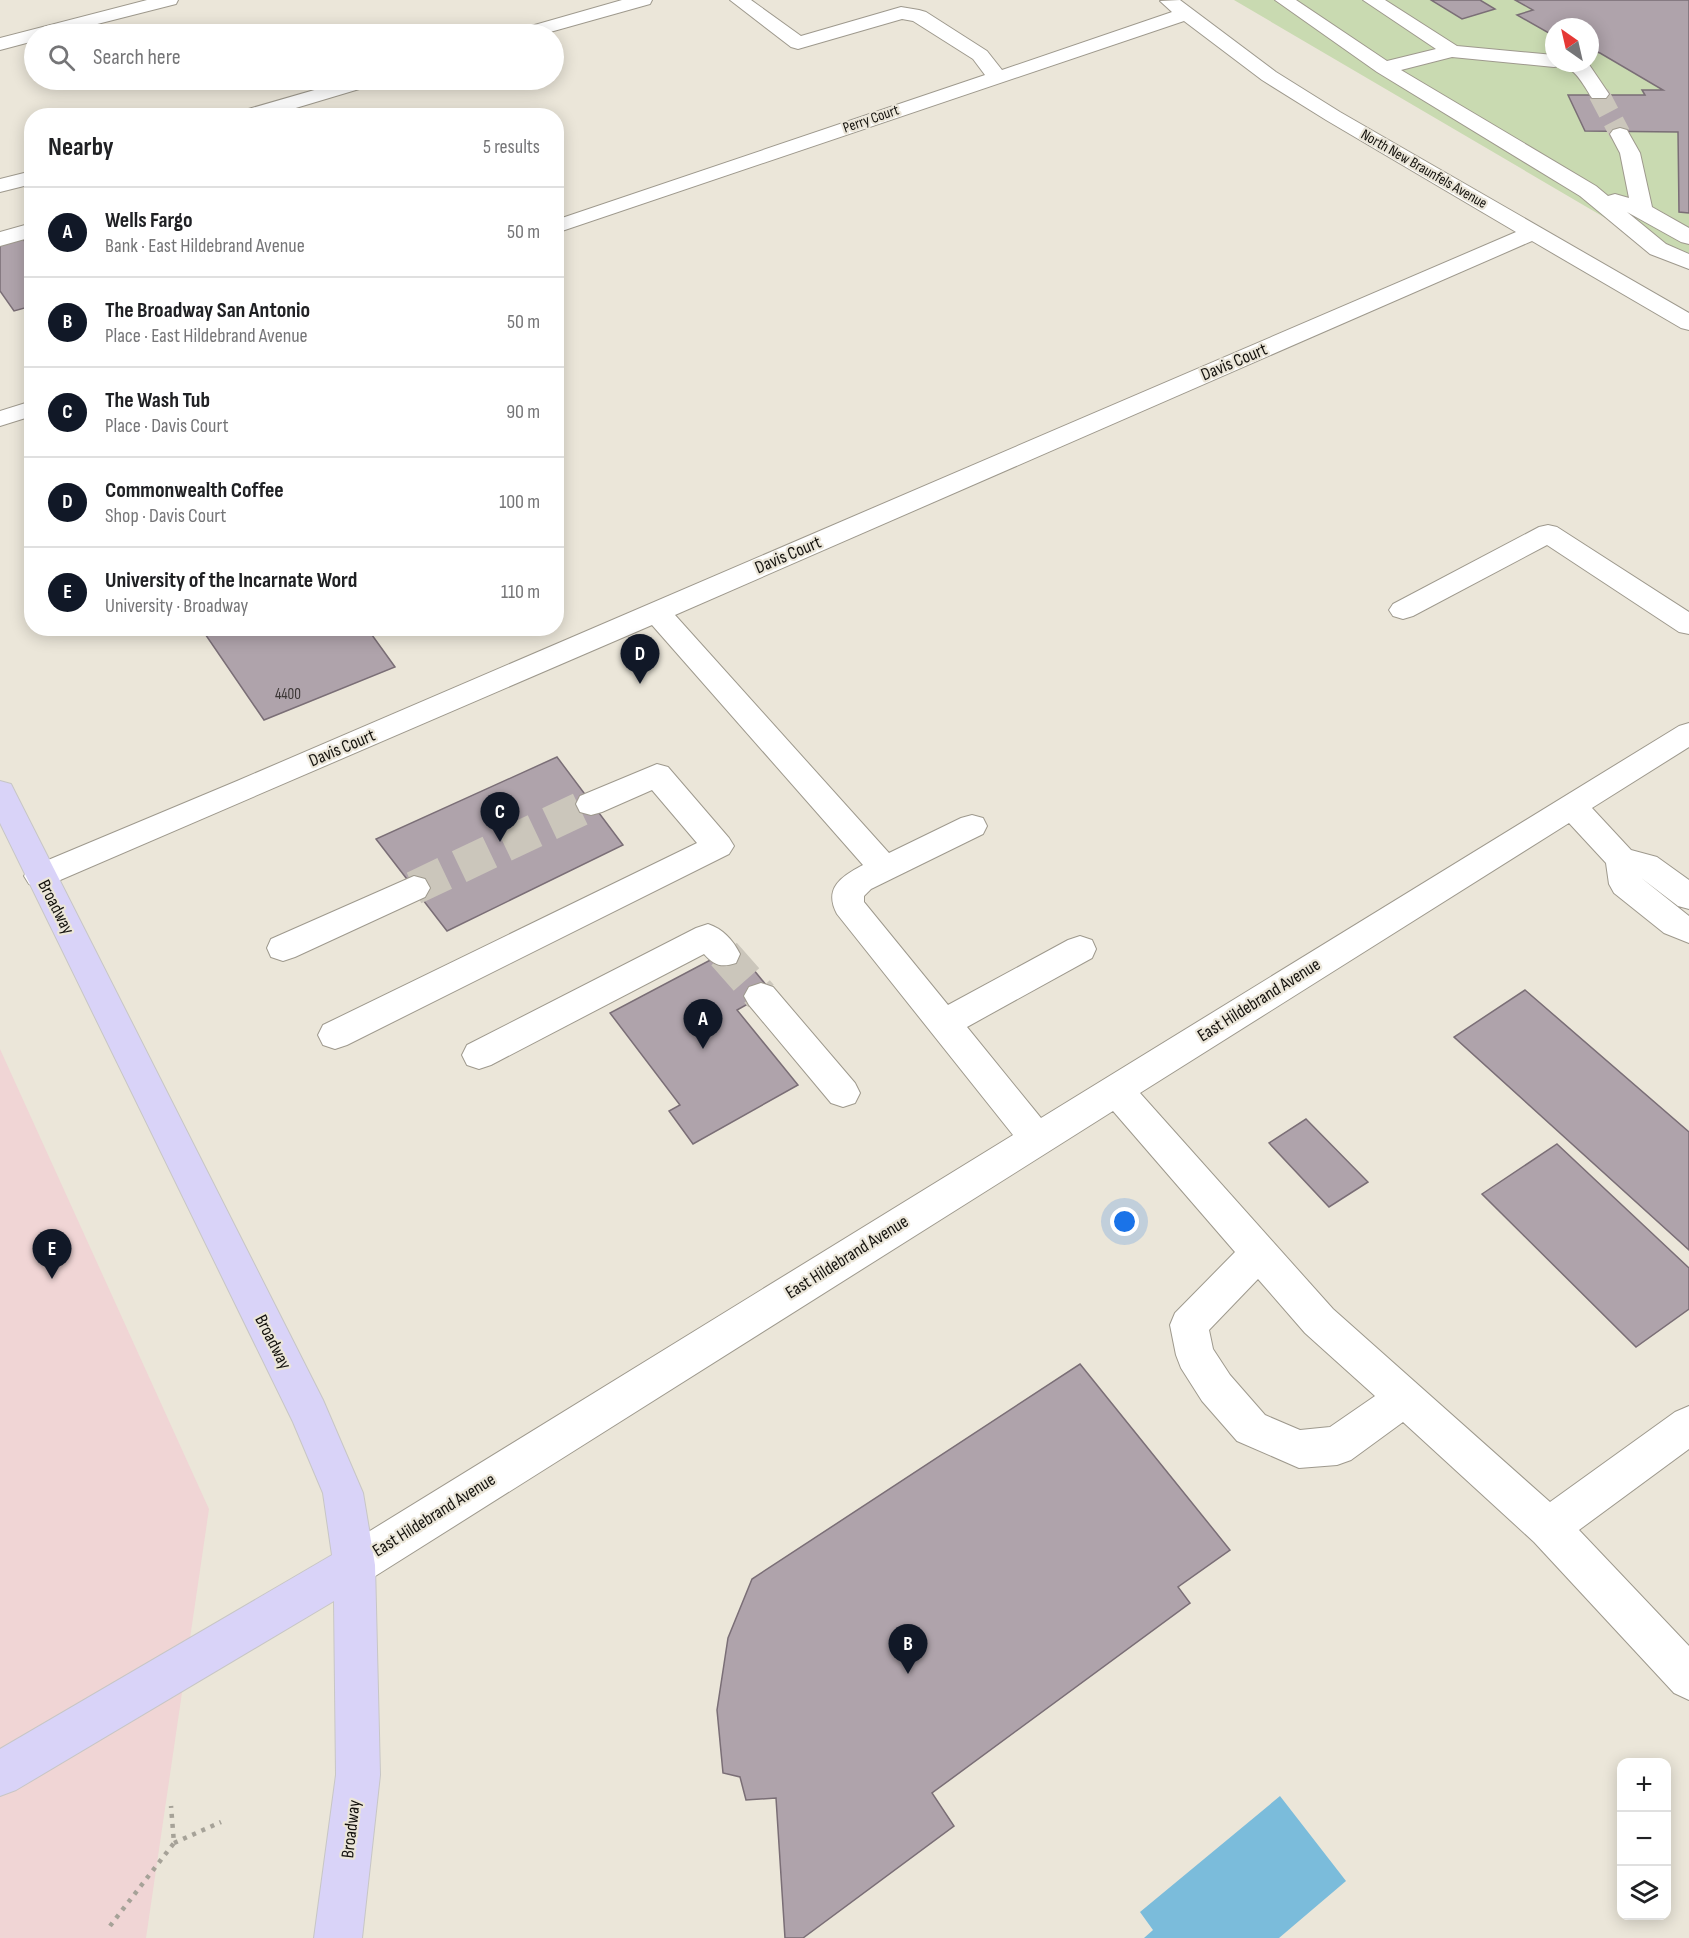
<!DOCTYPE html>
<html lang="en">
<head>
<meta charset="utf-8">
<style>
	body { margin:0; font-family:"Sofia Sans Condensed",sans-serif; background:#f2f2f2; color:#202124 }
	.controls { position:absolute; right:18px; bottom:18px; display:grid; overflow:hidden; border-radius:12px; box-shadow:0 3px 15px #0003 }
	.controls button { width:54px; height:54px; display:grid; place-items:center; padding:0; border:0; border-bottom:2px solid #e0e0e0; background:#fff; color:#202124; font:30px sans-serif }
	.compass { position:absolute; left:1545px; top:18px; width:54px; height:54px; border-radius:50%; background:#fff; box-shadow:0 3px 15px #0003; rotate:326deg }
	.you { position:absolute; left:1125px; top:1222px; width:21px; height:21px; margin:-15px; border:4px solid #fff; border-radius:50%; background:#1a73e8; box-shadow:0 0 0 9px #1a73e833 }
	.badge { display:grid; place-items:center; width:39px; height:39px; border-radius:50%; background:#111827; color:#fff; font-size:20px; font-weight:700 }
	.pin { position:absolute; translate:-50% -50px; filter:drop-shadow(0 2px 3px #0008) }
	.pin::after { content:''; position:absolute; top:32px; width:21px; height:18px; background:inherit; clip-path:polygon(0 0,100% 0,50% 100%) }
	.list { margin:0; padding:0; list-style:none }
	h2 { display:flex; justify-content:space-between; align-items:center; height:78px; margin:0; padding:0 24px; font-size:26px }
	h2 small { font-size:20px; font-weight:400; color:#757577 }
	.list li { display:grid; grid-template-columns:39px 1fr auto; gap:18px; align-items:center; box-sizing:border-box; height:90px; padding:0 24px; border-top:2px solid #e0e0e0 }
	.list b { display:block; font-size:22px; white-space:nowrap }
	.list p { margin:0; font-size:20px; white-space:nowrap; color:#757577 }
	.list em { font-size:20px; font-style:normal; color:#757577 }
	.icon { flex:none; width:33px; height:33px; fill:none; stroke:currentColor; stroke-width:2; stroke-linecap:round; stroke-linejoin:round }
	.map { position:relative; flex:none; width:1689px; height:1938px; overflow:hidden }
	.search { position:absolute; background:#fff; box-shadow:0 3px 15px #0003; left:24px; top:24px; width:540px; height:66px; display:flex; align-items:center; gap:15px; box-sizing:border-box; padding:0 21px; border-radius:33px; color:#757577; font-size:22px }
	.panel { position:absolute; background:#fff; box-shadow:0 3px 15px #0003; left:24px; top:108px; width:540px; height:528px; border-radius:24px }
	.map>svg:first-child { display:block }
</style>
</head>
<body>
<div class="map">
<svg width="1689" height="1938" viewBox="0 0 1689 1938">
	<rect width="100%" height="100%" fill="#ebe6d9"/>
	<path fill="#f0d5d5" d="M0,1049l209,460 -63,429h-146z"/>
	<path fill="#c9dab1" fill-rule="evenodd" d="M1234,0h455v267zM1554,27h36v36h-36z"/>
	<path fill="#7bbcdb" d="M1280,1796l66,85 -67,57h-135l9,-8 -13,-18z"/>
	<path fill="#afa3ab" stroke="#7a6e76" stroke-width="1.5" d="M1431,0h49l15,9 -33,10z
		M1515,0h174v213l-10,-1 -1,-80 -93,-1 -17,-36h77l-3,-5h21l-63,-37 -10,-3v-23h-36v9l-37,-21 16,-5z
		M21,236l5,7 6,-2v65l-18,5 -14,-20v-49z
		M201,628h166l28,39 -131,53z
		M557,757l66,88 -176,86 -71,-92z
		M735,947l36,44 -34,19 61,75 -105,59 -24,-33 11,-6 -70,-92z
		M1525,990l164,142v118l-235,-213z
		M1306,1119l62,63 -39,25 -60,-64z
		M1557,1144l132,124v41l-53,38 -154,-153z
		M1080,1364l150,186 -52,37 12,16 -258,190 22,33 -151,112h-18l-9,-140 -30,2 -6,-23 -17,-4 -6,-63 11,-72 24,-59z"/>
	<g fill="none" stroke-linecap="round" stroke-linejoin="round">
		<path stroke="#cbc6bb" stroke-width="21" stroke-dasharray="21 10" stroke-linecap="butt" d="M1599,94l21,40"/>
		<path stroke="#cbc6bb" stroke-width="34" stroke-dasharray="34 16" stroke-linecap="butt" d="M414,888l177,-84
			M724,954l37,42"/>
		<defs>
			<path id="minor" d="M147,0h31l-2,4 -118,30h-24v7l-34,9v-12z
				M622,0h30l-2,4 -107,30h-29l3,-4z
				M730,0h21l50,36 100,-29 18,3 7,2 61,39 15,19 170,-58 -12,-11 20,-1 96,72 64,40 349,201v17l-8,-2 -149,-87 -857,374 214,238 72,-35 11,-3 11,3 4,8 -4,8 -112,55 -7,7v6l84,103 120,-65 12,-4 12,4 4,9 -4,9 -125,69 74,91 638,-392 10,-3v24l-97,61 39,42 26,7 32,23v29l-11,-3 -38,-29 49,39v27l-25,-10 -50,-40 -5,-9 -3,-21 -37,-40 -429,270 193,216 217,193 125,-90 14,-6v43l-110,81 110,116v54l-15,-7 -140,-151 -131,-120 -52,38 -14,5 -38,3 -62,-27 -35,-40 -21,-33 -5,-13 -6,-30 5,-12 60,-61 -122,-141 -744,469 -15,6 -15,-6 -6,-15 6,-15 674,-415 -176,-221c-14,-26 5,-38 26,-49l-211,-240 -601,259 -11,4 -11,-4 -5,-8 5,-8 208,-87 1279,-549 -190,-112 -64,-40 -78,-59 -628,212v-13l429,-145 -12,-16 -60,-38 -11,-2 -104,30 -7,-2zM1258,1279l47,54 70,63 -45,31 -30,3 -35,-15 -35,-40 -17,-26 -4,-19z
				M1275,0h21l91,61 49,-12 -73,-49h22l72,46 97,9v8h34l21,31 -3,4h-14c-10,-15 -19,-36 -38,-31l-102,-10 -51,13 195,116 12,10 7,-2 14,4 -9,-45 -10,-19 3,-4 7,-2 7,2 13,23 12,54 37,21v16l-8,-2 -54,-30 39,32 23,10v15l-39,-15 -70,-58 -203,-124z
				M349,80h30l-3,4 -107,32h-34l3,-4z
				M32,171v13l-32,8v-13z
				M32,223v14l-32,9v-14z
				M32,401v15l-32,10v-15z
				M1548,525l9,2 132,85v22l-10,-2 -132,-87 -134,71 -10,3 -10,-3 -4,-6 4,-6 146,-77z
				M657,764l11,3 61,71 5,8 -5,8 -382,191 -12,4 -12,-4 -5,-10 5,-10 374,-182 -45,-53 -50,22 -11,3 -11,-3 -4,-8 4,-8z
				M414,876l11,3 5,9 -5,9 -130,60 -12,4 -12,-4 -4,-9 4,-9z
				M708,924c15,5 25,16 32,30l-4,9c-15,5 -22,2 -32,-9l-213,111 -12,4 -12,-4 -5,-10 5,-10 229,-117z
				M761,983l12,4 82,96 5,10 -5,10 -12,4 -12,-4 -82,-98 -5,-9 5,-9z"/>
			<path id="major" d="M0,781l11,3 4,8 308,608 40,93 12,72 5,210 -18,163h-48l22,-163 -2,-174 -318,189 -16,6v-47l332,-194 -9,-62 -30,-71 -293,-599z"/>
		</defs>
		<use href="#minor" stroke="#9e998d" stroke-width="2"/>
		<use href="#major" stroke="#c7c6c5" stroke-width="2"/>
		<path stroke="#a6a298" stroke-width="4.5" stroke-dasharray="4 6" stroke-linecap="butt" d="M174,1843l47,-21
			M110,1926l64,-83 -3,-37"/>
		<use href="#minor" fill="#fff" fill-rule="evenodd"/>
		<use href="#major" fill="#d9d3f8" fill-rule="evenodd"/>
	</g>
	<g text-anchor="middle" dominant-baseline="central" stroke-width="4.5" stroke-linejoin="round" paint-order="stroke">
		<g font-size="15" fill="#14120e" stroke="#ebe6d9">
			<text transform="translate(871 119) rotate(-19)">Perry Court</text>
			<text transform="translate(1424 169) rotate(30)">North New Braunfels Avenue</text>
		</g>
		<g font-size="15" fill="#3b3635">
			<text x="288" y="694">4400</text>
		</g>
		<g font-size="18" fill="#14120e" stroke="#ebe6d9">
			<text transform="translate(1234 362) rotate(-23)">Davis Court</text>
			<text transform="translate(788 555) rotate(-23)">Davis Court</text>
			<text transform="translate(342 748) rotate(-23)">Davis Court</text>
			<text transform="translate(56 907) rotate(63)">Broadway</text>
			<text transform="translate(1259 1000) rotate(-32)">East Hildebrand Avenue</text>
			<text transform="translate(847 1257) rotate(-32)">East Hildebrand Avenue</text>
			<text transform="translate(273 1342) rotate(63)">Broadway</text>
			<text transform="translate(434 1515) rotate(-32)">East Hildebrand Avenue</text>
			<text transform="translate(351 1829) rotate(-83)">Broadway</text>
		</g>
	</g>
</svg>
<div class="controls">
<button>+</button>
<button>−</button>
<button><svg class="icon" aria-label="layers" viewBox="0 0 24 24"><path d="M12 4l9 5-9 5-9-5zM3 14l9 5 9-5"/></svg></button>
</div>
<svg class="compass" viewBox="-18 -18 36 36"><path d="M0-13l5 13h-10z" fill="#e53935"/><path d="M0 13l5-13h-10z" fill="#757577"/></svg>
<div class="you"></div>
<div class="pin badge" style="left:703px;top:1049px">A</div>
<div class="pin badge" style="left:908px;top:1674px">B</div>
<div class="pin badge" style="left:500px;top:842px">C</div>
<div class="pin badge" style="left:640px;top:684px">D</div>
<div class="pin badge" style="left:52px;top:1279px">E</div>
<div class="search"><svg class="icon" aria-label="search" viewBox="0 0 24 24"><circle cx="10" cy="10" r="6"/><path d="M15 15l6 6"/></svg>Search here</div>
<section class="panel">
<h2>Nearby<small>5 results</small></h2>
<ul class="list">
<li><span class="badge">A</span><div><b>Wells Fargo</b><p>Bank · East Hildebrand Avenue</p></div><em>50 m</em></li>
<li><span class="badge">B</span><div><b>The Broadway San Antonio</b><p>Place · East Hildebrand Avenue</p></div><em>50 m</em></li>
<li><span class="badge">C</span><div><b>The Wash Tub</b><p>Place · Davis Court</p></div><em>90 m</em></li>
<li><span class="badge">D</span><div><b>Commonwealth Coffee</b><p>Shop · Davis Court</p></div><em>100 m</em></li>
<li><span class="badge">E</span><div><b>University of the Incarnate Word</b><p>University · Broadway</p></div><em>110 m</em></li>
</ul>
</section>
</div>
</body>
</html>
